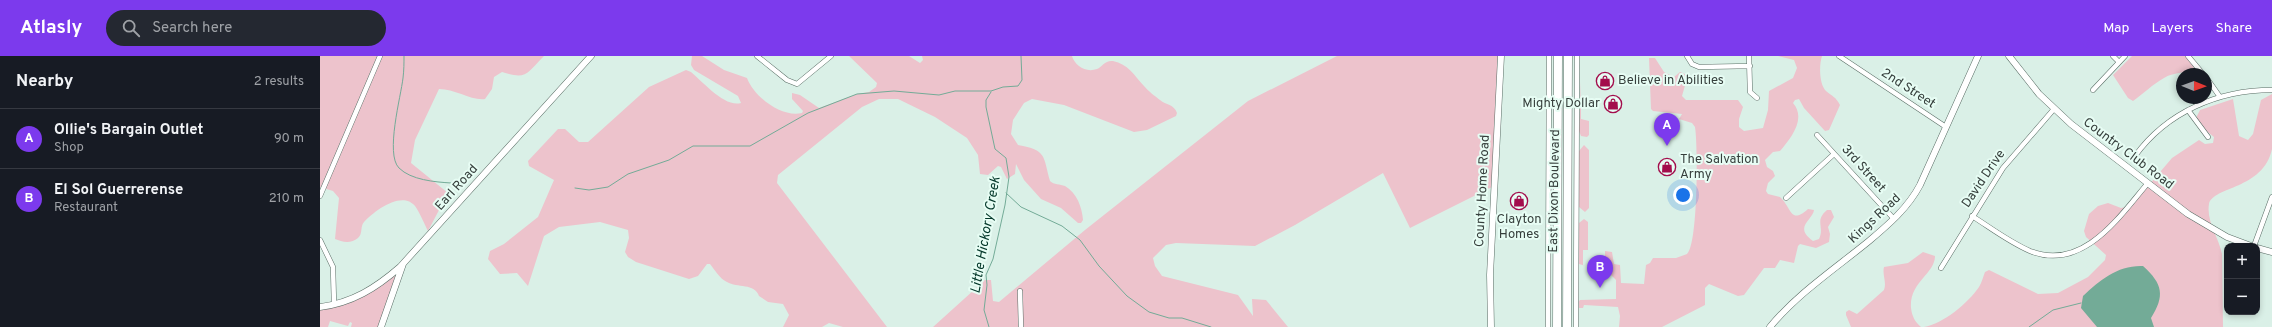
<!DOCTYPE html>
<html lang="en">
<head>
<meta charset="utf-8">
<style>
	body { margin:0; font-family:Overpass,sans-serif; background:#242831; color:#f1f3f6 }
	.controls { position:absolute; right:12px; bottom:12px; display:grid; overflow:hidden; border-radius:8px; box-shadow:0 2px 6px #0003 }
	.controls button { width:36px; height:36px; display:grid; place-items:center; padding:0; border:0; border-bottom:1px solid #363941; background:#171b24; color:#f1f3f6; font:20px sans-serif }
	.compass { position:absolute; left:1856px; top:12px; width:36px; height:36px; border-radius:50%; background:#171b24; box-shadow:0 2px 6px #0003; rotate:91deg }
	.you { position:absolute; left:1363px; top:139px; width:14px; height:14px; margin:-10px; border:3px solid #fff; border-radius:50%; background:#1a73e8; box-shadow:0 0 0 6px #1a73e833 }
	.badge { display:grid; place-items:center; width:26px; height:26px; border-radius:50%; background:#7c3aed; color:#fff; font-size:13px; font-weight:700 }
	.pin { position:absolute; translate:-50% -33px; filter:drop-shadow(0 1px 2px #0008) }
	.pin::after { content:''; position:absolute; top:21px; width:14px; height:12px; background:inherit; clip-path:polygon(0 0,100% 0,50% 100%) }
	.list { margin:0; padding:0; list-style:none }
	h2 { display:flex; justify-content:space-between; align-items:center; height:52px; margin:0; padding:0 16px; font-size:17px }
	h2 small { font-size:13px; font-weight:400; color:#9ea1a6 }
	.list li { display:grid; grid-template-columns:26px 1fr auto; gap:12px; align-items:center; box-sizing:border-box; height:60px; padding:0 16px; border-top:1px solid #363941 }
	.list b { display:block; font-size:15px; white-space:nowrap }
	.list p { margin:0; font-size:13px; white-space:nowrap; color:#9ea1a6 }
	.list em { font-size:13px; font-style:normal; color:#9ea1a6 }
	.icon { flex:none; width:22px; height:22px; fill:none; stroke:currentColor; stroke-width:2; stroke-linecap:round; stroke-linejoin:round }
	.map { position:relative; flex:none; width:1952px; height:271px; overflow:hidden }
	header { display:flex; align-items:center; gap:24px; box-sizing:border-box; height:56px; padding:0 20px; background:#7c3aed; color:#fff }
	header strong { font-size:19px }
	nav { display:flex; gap:22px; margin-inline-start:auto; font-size:14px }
	.search { width:280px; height:36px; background:#242831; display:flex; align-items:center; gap:10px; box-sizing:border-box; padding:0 14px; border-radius:22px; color:#9ea1a6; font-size:15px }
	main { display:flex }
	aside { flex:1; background:#171b24 }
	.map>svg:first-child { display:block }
</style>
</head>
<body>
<header>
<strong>Atlasly</strong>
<div class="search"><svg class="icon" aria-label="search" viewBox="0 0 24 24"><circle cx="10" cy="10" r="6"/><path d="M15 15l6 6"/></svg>Search here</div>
<nav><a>Map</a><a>Layers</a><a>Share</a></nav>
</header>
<main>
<aside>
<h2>Nearby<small>2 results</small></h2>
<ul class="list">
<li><span class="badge">A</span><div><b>Ollie's Bargain Outlet</b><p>Shop</p></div><em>90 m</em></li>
<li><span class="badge">B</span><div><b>El Sol Guerrerense</b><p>Restaurant</p></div><em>210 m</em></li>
</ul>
</aside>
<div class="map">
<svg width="1952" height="271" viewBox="0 0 1952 271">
	<rect width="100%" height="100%" fill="#daf0e7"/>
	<path fill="#edc3cc" d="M0,0h224c-18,18 -17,24 -42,16l-8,5 -2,12 -7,10c-13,2 -30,-10 -46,-10l-24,51 -4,23 37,30 -20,38c-4,-8 -8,-18 -13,-25 -13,-16 -41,5 -51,16 -4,4 -1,12 -6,16 -7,6 -16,4 -23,1l4,-41 -6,-7 -13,-4z
		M372,0h10l22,14 23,8c7,19 35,40 55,35l1,-2 -11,-12v-6l8,2 19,13 38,-14 12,-2 7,-5 1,-4 -28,-27h60l11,7 3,-3 -1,-4h150c3,10 14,17 25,13 5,-2 8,-9 16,-8 15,3 21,14 31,25 4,5 11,10 16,14 6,5 14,4 17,13l-1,3 -29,14 -13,2 -70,-27 -32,-6 -8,4 -11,17 -2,14 7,11c29,5 25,11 32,36 4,4 10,3 15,5 12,7 17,21 18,34l-2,3h-3l-17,-15 -20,-9 -17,-19 -8,-16 -1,10 -8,5 -6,-12 -3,-1 -10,9 -8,-1 -2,-19 -11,-17 -32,-21 -37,-18h-19l-17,8 -84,68 -1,8 110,144h-44l-14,-4 -7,4h-39l6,-12 -6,-11 -15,-2 -9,-6c-4,-13 -22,-8 -32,-14 -7,-3 -13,-13 -17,-18h-3l-9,12 -9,3 -53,-17 -8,-5 -3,-5 4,-14 -1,-8 -28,-8 -41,5 -15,9 -16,50 -11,-13 -17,1 -12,-15 2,-8 14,-7 34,-27 16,-37 -25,-14 -1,-5 30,-32h7l14,13h9l61,-55 37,-17 5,2c11,9 34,36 50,31l-3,-7 -44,-26 -3,-5z
		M1017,0h164l-7,130 -84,42 -27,-55 -88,52 -40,21 -79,-3 -10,2 -13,13 2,8 7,10 76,19 15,21 -1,-17 14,1 22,27h-355l52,-47h6l2,21 6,1 86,-72 163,-129z
		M1458,0h44c-3,9 -3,28 4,35 6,5 10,6 14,14l-11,25 -4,1 -21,-23 -5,-9 -4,1 -2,3c14,16 -3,36 -13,48l-7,1 -8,8 2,7 6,4 2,5 -7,7 -2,8 2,3 12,3c12,11 10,28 28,12l6,1c-1,10 -21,17 -1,31l6,-2c6,-12 -5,-18 8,-29h4l3,7 -6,10 2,7 -1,8 -13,6 -16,-4 -2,2 -4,17 -14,-3 -5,8h-11l-20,27 -6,1 -29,-12 -4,4v17l-43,22h-43l1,-11 -2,-9 -34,-2 -1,3h-4l-1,-6 2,-2 36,-1v-19l-8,-8h-6l3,-8v-13l7,1 2,12 6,1 1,18 23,1 2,-19 4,-2 3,-5h23l11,-4c11,-10 11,-109 8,-127l-3,-4 -13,-4 3,-5 -29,-3 -2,-2 -2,-51h6l9,14 10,5 6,-5 5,2 1,8 -4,14 4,4h52l5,7 -4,12v8l5,4 19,-3 5,-18 1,-19 24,-13 4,-10 -3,-8z
		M1812,0h56l8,10c-10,9 -21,5 -32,12 -11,6 -21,16 -31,23l-5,-3 -15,-23z
		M1261,26v37l8,2v14l-2,2 -6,-1 -2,-5z
		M1952,38c0,16 0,40 0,55 -9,41 -59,37 -63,55 -3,17 10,34 13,50l1,73h-299c19,-3 44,-24 55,-40 3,-5 4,-10 6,-15l4,-2 49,24 20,-1 30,-16 17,-17 1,-5 -20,-18 -2,-6 5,-17 9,-8 10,-3 13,5 10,-2 41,-48 27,-18 6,4 8,-1 1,-6 -9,-7 -9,-12 4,-8 33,-11 6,37 9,4 5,-6 8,-34z
		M1264,89l5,5v58l-4,4 -6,-5v-56z
		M1264,163l4,3v28h-5v15l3,1 -7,-2v-41z
		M1603,196l12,4c0,18 -26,26 -24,52 1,8 4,14 10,19h-70l-5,-12v-3l3,-2 8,4 27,-24c3,-8 -2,-15 0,-23l24,-4z
		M74,219h2l-16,52h-29l1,-4 -2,-1 -2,4 -18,-5 -2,6h-8v-19l9,-1z"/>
	<path fill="#73ab97" d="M1823,210c20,18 22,30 8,52l3,9h-57l-16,-19 2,-12c17,-16 35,-31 60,-30z"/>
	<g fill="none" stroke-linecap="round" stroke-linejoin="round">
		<path stroke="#73ab97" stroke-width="1" d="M84,0c0,7 0,14 -1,22 -2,18 -18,76 -4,90 12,12 36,14 52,15
			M255,132l14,2 19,-3 20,-13 41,-14 24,-14h57l58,-33 49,-19 37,-3 45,4 16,-4h36l12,-4 15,-1 4,-6 -1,-24
			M686,137l15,14 41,19 18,14 19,26 28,30 22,16 20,6h13l29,9
			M669,271l-5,-17 3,-25 -1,-10 7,-16 12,-54 4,-28 -3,-19 -11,-9 -9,-42v-7l5,-8
			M1709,271l24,-17 28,-7"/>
		<defs>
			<path id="street" d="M437,0l30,24 10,4 34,-28
				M1367,0l5,8 7,3 51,-1
				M1429,0l1,36 7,6
				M1519,0l107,71
				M1793,0l6,6
				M1868,0l15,18
				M1886,21l14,20
				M1773,34l32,-34
				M1868,54l20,27
				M1497,79l77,84
				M1815,100c32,-44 83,-66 137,-66
				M0,140l60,-140
				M1466,142l48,-44
				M1652,160c19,12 37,26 58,35 53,21 89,-34 118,-68
				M0,184l13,27 1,37
				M1934,190l18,-49
				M1621,212l62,-100 51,-59
				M700,235l1,36
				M1228,271l1,-271
				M1256,271l1,-271"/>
			<path id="secondary" d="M1689,0l30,38 32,30 117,90 39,23 24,9
				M1937,192l15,4
				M0,251c32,-4 56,-19 80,-40l191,-211
				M61,271l22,-63
				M1171,271l-1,-52 11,-219
				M1450,271c27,-33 66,-59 99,-86 19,-16 39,-33 51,-56l58,-129"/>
			<path id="highway" d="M1237,271l1,-271
				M1247,271l1,-271"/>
		</defs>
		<use href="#street" stroke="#596d65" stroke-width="5.5"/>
		<use href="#secondary" stroke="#596d65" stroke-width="7"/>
		<use href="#highway" stroke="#596d65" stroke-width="9"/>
		<use href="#street" stroke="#fff" stroke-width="4.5"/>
		<use href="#secondary" stroke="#fff" stroke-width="6"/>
		<use href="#highway" stroke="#fff" stroke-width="8"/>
	</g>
	<defs>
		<symbol id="shop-ring" viewBox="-11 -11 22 22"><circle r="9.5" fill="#e7fdf4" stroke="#a30d4c" stroke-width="1.5"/><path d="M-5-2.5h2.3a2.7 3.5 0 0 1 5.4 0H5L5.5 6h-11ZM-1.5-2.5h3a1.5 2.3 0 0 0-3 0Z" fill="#a30d4c"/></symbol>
	</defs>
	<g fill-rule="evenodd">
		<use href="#shop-ring" x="1275" y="15" width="20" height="20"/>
		<use href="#shop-ring" x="1283" y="38" width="20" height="20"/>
		<use href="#shop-ring" x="1337" y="101" width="20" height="20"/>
		<use href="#shop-ring" x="1189" y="135" width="20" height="20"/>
	</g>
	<g text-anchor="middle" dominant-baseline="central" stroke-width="4" stroke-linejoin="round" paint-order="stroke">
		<g font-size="13" fill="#363f3c" stroke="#e7fdf4" text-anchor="start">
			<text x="1298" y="25">Believe in Abilities</text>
			<text x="1280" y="48" text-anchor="end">Mighty Dollar</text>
			<text x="1360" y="104">The Salvation<tspan x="1360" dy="15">Army</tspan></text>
			<text x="1199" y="164" text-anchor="middle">Clayton<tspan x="1199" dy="15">Homes</tspan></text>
		</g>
		<g font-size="13" fill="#363f3c" stroke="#e7fdf4">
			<text transform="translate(1588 33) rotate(33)">2nd Street</text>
			<text transform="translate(1808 98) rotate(37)">Country Club Road</text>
			<text transform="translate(1543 113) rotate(48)">3rd Street</text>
			<text transform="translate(1664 123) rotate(-56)">David Drive</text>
			<text transform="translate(137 132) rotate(-48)">Earl Road</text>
			<text transform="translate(1163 135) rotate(-87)">County Home Road</text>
			<text transform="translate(1235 135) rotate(-89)">East Dixon Boulevard</text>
			<text transform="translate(1555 163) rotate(-43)">Kings Road</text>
		</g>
		<g font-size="14" font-style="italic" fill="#033729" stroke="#e7fdf4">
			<text transform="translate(666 179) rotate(-80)">Little Hickory Creek</text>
		</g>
	</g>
</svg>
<div class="controls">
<button>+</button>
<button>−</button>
</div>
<svg class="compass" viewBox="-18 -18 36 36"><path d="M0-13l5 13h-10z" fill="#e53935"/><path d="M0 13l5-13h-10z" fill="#9ea1a6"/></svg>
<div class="you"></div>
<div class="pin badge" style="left:1347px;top:90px">A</div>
<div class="pin badge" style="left:1280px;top:232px">B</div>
</div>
</main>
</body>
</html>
